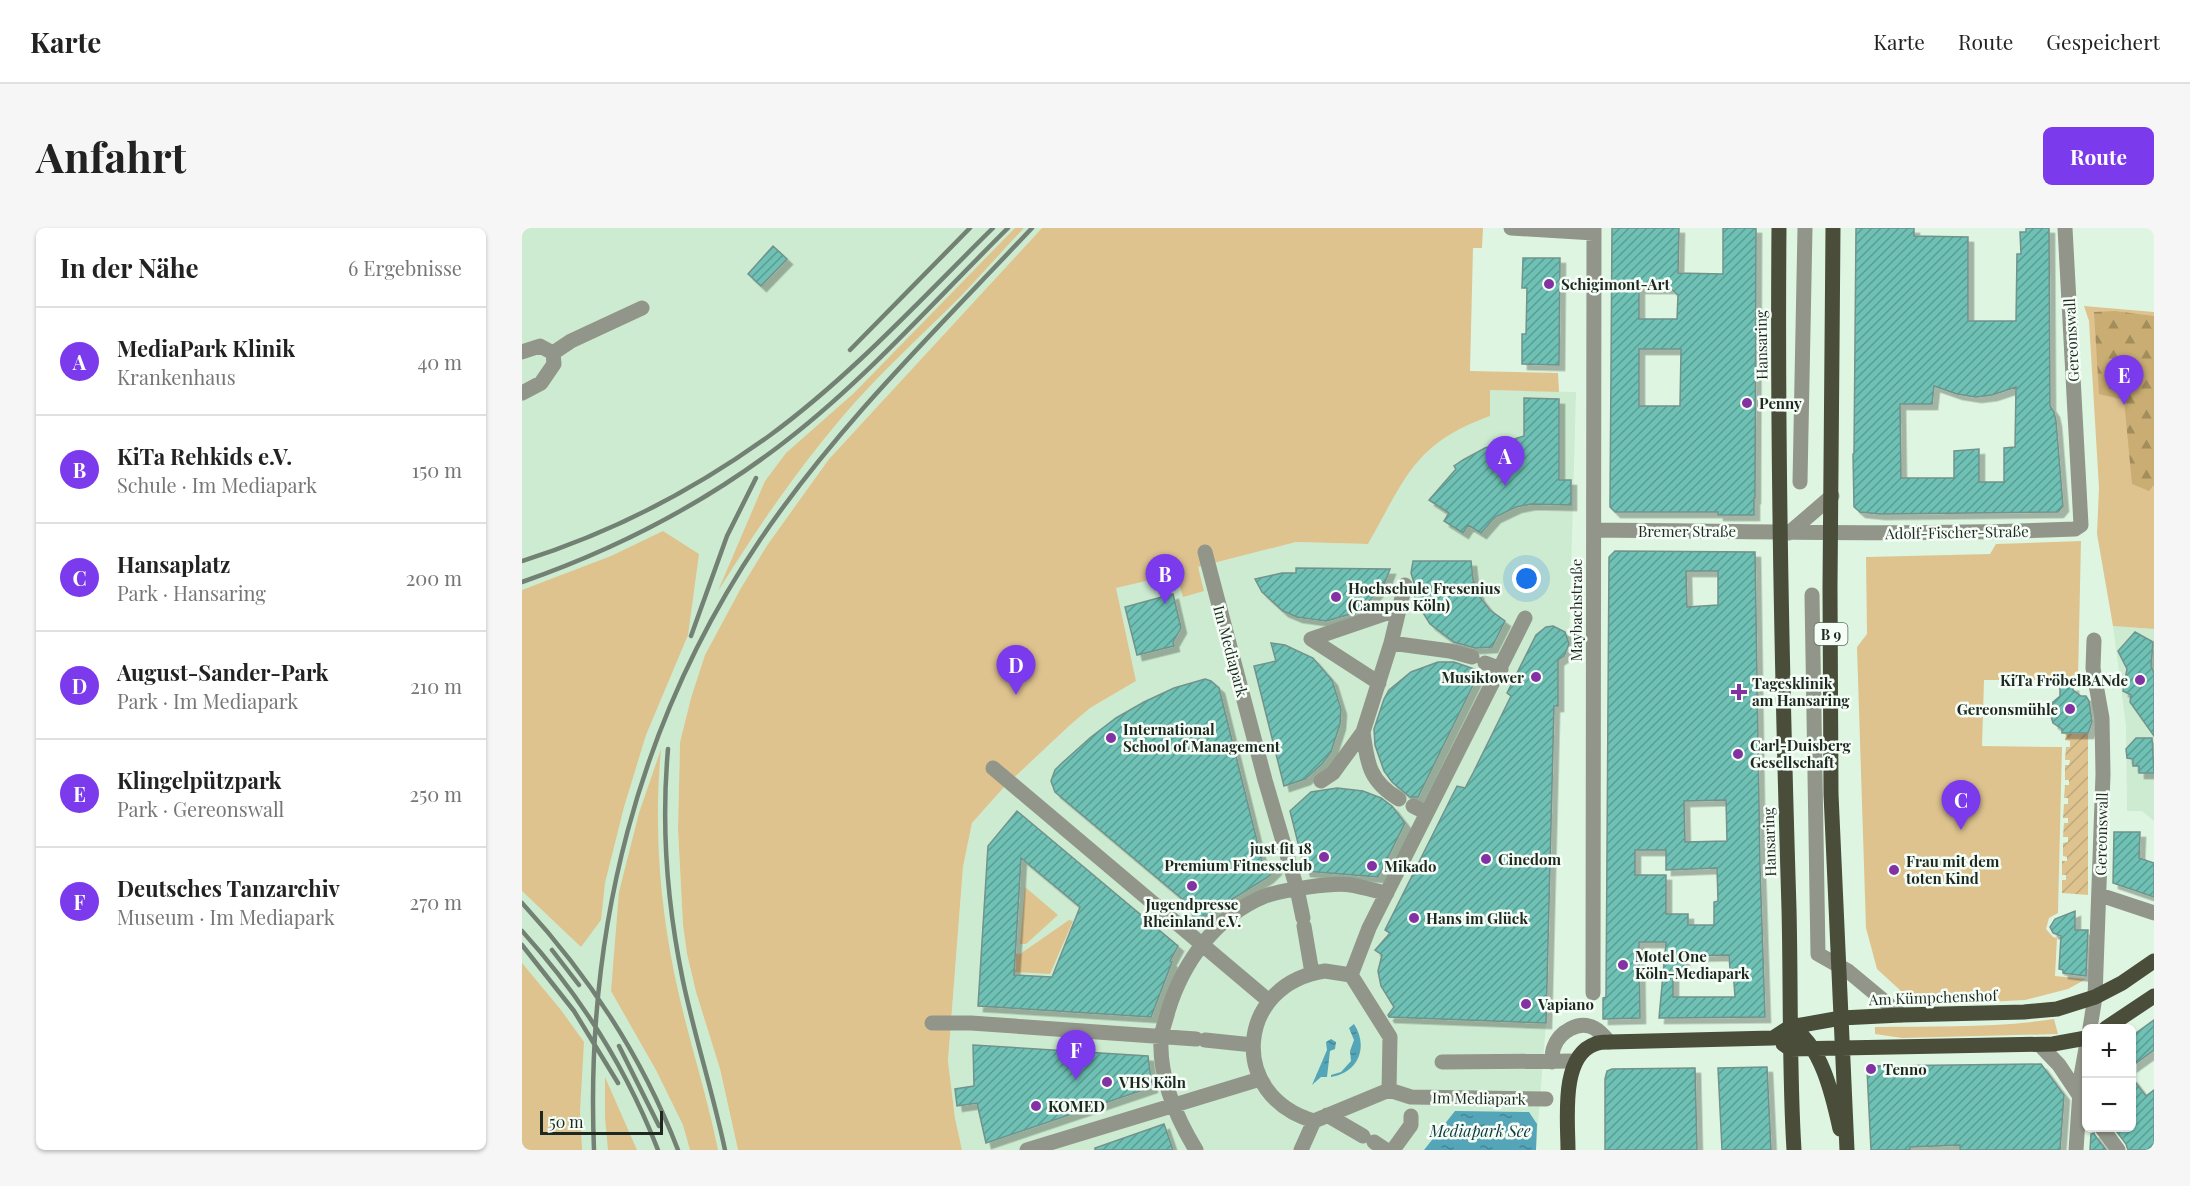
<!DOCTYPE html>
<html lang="de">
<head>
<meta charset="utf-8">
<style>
	body { margin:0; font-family:"Playfair Display",serif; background:#f6f6f6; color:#222 }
	.controls { position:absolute; right:18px; bottom:18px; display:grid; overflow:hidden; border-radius:9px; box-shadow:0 2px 4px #0004 }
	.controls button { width:54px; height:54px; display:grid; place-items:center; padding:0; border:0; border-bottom:2px solid #e0e0e0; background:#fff; color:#222; font:30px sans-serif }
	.scale { position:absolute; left:18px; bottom:15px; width:123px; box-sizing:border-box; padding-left:6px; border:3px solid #1f2820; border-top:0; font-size:16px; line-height:21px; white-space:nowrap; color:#1f2820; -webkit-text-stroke:4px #f5fef6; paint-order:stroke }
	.you { position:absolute; left:1005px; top:351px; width:21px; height:21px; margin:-15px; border:4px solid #fff; border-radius:50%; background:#1a73e8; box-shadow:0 0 0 9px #1a73e833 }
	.badge { display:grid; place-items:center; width:39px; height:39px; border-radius:50%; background:#7c3aed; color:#fff; font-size:20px; font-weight:700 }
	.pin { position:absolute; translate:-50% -50px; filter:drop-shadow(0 2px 3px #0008) }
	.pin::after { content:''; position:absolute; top:32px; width:21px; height:18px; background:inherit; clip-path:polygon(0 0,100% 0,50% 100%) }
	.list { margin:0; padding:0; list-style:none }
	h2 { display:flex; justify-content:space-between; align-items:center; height:78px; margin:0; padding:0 24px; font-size:26px }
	h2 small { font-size:20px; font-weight:400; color:#767676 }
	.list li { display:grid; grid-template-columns:39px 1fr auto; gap:18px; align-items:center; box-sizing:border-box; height:108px; padding:0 24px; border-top:2px solid #e0e0e0 }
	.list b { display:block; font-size:22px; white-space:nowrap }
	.list p { margin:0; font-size:20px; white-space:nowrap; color:#767676 }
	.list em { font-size:20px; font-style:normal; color:#767676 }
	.map { position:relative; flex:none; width:1632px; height:922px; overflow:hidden; border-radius:9px }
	header { display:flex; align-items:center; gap:36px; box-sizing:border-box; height:84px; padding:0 30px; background:#fff; border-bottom:2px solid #e0e0e0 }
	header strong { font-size:28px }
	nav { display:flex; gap:33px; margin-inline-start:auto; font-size:21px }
	.intro { display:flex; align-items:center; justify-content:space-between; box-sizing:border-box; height:144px; padding:0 36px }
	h1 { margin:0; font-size:42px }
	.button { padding:15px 27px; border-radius:9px; background:#7c3aed; color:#fff; font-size:21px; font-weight:700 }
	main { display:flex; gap:36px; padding:0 36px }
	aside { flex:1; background:#fff; border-radius:9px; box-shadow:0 2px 4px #0004 }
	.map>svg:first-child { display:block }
</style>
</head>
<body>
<header>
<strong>Karte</strong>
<nav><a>Karte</a><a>Route</a><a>Gespeichert</a></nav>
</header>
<div class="intro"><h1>Anfahrt</h1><a class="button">Route</a></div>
<main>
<aside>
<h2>In der Nähe<small>6 Ergebnisse</small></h2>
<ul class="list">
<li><span class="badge">A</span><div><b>MediaPark Klinik</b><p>Krankenhaus</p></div><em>40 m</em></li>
<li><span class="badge">B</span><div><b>KiTa Rehkids e.V.</b><p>Schule · Im Mediapark</p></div><em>150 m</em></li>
<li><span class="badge">C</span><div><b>Hansaplatz</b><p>Park · Hansaring</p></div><em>200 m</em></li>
<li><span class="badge">D</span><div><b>August-Sander-Park</b><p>Park · Im Mediapark</p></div><em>210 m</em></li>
<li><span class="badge">E</span><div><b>Klingelpützpark</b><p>Park · Gereonswall</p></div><em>250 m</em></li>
<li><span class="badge">F</span><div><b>Deutsches Tanzarchiv</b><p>Museum · Im Mediapark</p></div><em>270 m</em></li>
</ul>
</aside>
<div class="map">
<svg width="1632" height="922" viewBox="0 0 1632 922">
	<defs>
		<pattern id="forest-firs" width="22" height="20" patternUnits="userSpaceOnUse" patternTransform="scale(1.5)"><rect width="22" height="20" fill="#caad72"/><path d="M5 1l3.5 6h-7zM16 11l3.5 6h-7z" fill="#a38d5d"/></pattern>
		<pattern id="garden-furrows" width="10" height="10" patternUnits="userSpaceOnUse" patternTransform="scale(1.5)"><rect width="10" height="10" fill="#dec38f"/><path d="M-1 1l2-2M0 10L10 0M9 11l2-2" fill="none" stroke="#bea87b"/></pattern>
		<pattern id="water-ripples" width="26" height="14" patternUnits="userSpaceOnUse" patternTransform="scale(1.5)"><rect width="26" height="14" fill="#54a5b8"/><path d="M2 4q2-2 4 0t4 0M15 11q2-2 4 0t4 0" fill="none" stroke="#458695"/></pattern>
		<pattern id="building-hatch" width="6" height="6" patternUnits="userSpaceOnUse" patternTransform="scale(1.5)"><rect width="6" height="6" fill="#6ec1b4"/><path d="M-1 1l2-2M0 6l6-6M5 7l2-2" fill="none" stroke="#5a9d92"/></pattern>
		<filter id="shadow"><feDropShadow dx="5.5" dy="5.5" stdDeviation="0" flood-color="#0004"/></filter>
	</defs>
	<rect width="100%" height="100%" fill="#def6e1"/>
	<path fill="#cdebd1" d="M0,0h520l-213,231 -61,85 -77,154 -11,44 -2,88 5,95 4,29 9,38 24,77 18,81h-216z
		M968,162l86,2 -7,252 -5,12 -6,4v46h-4l-8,317 -10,127h-574l-7,-32 -7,-57 15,-194 9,-44 33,-37 64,-60 21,-18 46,-27 -21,-93 181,-46 72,2 33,-61 21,-28 21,-17 22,-13 25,-9z
		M1591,398l41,3v192l-12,-10h-15l-1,-85z"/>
	<path fill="#dec38f" d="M493,0h9c-21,22 -41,45 -62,67 -40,40 -82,78 -119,121 -47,55 -87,114 -125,175l47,-110 21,-28 68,-60z
		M520,0h441l-1,20h-9l-3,123 88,2 1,19 -69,-2v26c-76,27 -85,63 -122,128l-72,-2 -98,25 6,24 -21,6 -7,-23 -60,14 20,93 -46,27 -21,18 -64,60 -33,37 -9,44 -15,194 7,57 7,32h-224l-18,-81 -24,-77 -9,-38 -4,-29 -5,-95 2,-88 11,-44 14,-43 36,-67 27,-44 61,-85z
		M1562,78l70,6v317l-41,-3 -16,-92 2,-46 -10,-167z
		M141,303l36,23 -11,81 -42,100 -22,72 -19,76 -4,37 -20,27 -59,-56v-301l89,-34z
		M1559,313l-3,139h-94l-2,66 80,1 -4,166 -9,5 -3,11 7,8 4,1 -2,38 31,3 -18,10 -43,11 -93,5 -31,-14 -24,-22 -11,-41 -9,-281 10,-13 -1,-77 124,-3 6,-10z
		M139,521c-7,74 -2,149 13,223 12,60 32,118 44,178h-28l-7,-25 -27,-55 -45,-79 8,-99 20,-79z
		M503,659l33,28 -32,29h-6z
		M547,692l4,1 -23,53 -35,-2 1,-18h4z
		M0,735l39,47 23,32 -4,69 2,39h-60z
		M1532,791l4,15 -156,4 -27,-4v-7c60,-1 120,1 179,-8z
		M83,849l32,73h-29l-3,-32z"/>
	<path fill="url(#forest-firs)" d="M1593,83l39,5v169l-5,6 -17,-7 -8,-84 -25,-6 -5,-82z"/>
	<path fill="url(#garden-furrows)" d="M1566,502v165l-26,-2v-13h4v-5h-4v-14h5v-4l-4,-1v-13l5,-1v-5h-5l1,-14h4v-5h-5l1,-14h4v-6h-4l1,-13h4v-5h-4v-15h4l1,-5h-5l1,-13h4v-6l-5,-1 1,-6h15z"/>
	<path fill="url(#water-ripples)" d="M832,796c15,23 4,49 -23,53v-2l10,-3 10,-11 -1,-10 4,-11 -5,-12z
		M809,811l5,3 -1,7 -5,2 -3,26h-6l-9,8 15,-35 -1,-8z
		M933,883l74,1 8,12 -1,26h-112z"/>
	<path fill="url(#building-hatch)" stroke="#72928c" stroke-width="1.5" fill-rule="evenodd" filter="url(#shadow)" d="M1090,0h67l-1,45 45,1v-46h33l-1,270h-1v17h-36v-3h-103l-5,-5zM1117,60h31l8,7 -1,24h-38zM1117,121h42l-1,57h-41z
		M1334,0h58v8l54,1v84h48l1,-67h4l-1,-22h6v-4h23l1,178 4,6 2,9 7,85 -5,6 -178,2 -20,-2 -6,-5 -1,-53 1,-1zM1412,158l23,8 19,3 16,-2 24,-8 -1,60 -11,1v34h-25v-33l-25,2v27h-53l-1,-74h32z
		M251,18l14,13 -26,27 -13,-12z
		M1001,30h37l-1,107 -37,-1v-30h4l1,-46h-5z
		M1002,170l35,1v81h12v25l-40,-1 -15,3 -21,10 -14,16 -13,-8 -5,8 -19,-12 5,-8 -20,-13 27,-31 -2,-3 9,-6 22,-12 39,-12z
		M1093,323l140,1 5,315 5,150 -106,1 7,-76h-27l1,76 -37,1v-21l3,-1 3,-440zM1164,343h32v34l-31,2zM1204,572l1,41 -42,1 -1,-41zM1113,622h31v20l51,-2 1,33 -4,1v23h-26v-11h-22v-39h-31zM1207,727l1,15 3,-1 2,28h-62v-25h-5l16,-1v-15z
		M891,333h58l2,18 6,17 11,14 15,11 -13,26 -17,1 -21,-6 -24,-18 -15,-24 -1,-17 -3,-10z
		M774,340l94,1 -5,13 -19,23 -12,8 -28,8 -29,-4 -14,-6 -21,-19 -7,-13 27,-6h14z
		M651,366l8,34 -8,14 1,4 -37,9 -12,-48z
		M1031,398l12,6 4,12 -5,12 -6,4v46h-4l-8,317 -157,-6 -1,-2 6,-8 -13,-21 -3,-15 4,-16 -7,-5 15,-17 -5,-3 72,-144 8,2 8,-15 38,-77 -4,-3 29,-58 10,-8z
		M1613,404l18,10 -2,24 3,7v63l-24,-34 1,-7 -8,-4 4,-22 -9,-18z
		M749,415l14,2 28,13 19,22 9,29 -1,15 -9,28 -9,12 -17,15 -21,7 -30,-120 22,-5z
		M916,434h16l26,9 -62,126h-8l-18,-15 -8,-11 -9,-26 -1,-16 10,-30 5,-9 22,-18z
		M683,451l6,2 8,7 44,177 13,4 -8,8 -66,41 -10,3 1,-13 -138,-116 -4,-11 4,-11 7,-7 29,-26 25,-19 28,-16 30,-14z
		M1538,458h13v4l8,6h5l3,5 3,21 -4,11h-26v-4l-9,-6 -4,-13 3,-7 8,-7z
		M1614,510h16l2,35h-15v-7h-6v-7l-6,-1 -1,-9z
		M815,560l26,3 18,7 11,8 13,17 -27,54 -73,-6 -15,-60 21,-19z
		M495,583l161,135 -8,15 2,1 -21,55 -173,-11 10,-160zM499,630l59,49 -28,70 -38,-2z
		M1592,604h26l-1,26 15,5v34l-41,-14z
		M1553,683v19h13l-2,46 -23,-3v-3l-4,-1 2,-33 -8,-3 -3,-6 5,-8z
		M1632,792v30l-22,16v-30z
		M451,817l175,11 4,31 -166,56 -9,-40 -20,3 -2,-17 19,-3z
		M1519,836l23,31 -4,55h-100v-5l-50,2v3h-39l-4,-80 4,-4z
		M1245,839l4,83h-49l-4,-82z
		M1173,840l2,82h-92v-71l2,-8 5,-2z
		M1610,850l14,18 8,-6v60h-26l-2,-6 -12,-16h18z
		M642,896l9,26h-78v-2z
		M1572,905v1l12,16h-16l1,-16z"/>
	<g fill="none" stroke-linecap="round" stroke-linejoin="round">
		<path stroke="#929589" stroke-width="15" d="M989,0l83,5
			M0,124l18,-6 13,7 1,11 -13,19 -19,10
			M31,125l18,-12 71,-33
			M1278,254l5,-254
			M1072,302c160,1 320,6 481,-1l6,-4 -16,-297
			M1267,305l43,-37
			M683,324l60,228 32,109 6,29
			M1290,367l6,359 30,17 53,44
			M869,415l59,8 22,6
			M963,435l16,6
			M857,455l-68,-44 88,-30
			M841,504c4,32 7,50 36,67
			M471,540l276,233
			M799,553l12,-8 30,-41 28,-89 14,-58
			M891,578l14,7
			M1578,667l54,18
			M782,698l8,47
			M803,743l26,4 39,62 -1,53 -75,31c-87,-25 -78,-137 11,-150z
			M829,747l18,-47 156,-310
			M1071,765l1,-765
			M410,795h39l225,16
			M1568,800l5,-31 8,-223 -1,-56 -9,-50 1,-28
			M683,812l48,5
			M1518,817l19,20 22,33
			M920,834l134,-1
			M1030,834c0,-5 0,-11 2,-15 5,-15 25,-27 40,-19 6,3 11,9 15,14
			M867,862l22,7 135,2
			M805,887l36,21
			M1580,900l16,22
			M852,914l12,8
			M505,922l233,-71
			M674,922c-20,-33 -37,-73 -35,-112 1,-9 5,-18 7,-27 15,-49 48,-95 97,-115 17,-6 69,-14 86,-11 12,2 24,6 36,8
			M779,922l13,-29
			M871,922l18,-25v-9
			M1554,922l5,-74 5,-28"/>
		<path stroke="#494d39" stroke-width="15" d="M1257,0c-2,227 3,454 10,681 2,81 0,161 5,241
			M1311,0l-3,359 1,207 16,356
			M1268,799c31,15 43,70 50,102
			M1584,800l48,-32
			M1261,816l7,5 263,-5 33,-6
			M1046,922c0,-29 -8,-94 27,-106 4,-2 10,-2 14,-2l164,-4 17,-11 51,-9 60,-3 123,-3 33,-3 38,-12 27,-14 32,-22"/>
		<path stroke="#728173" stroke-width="4.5" d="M328,122l120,-122
			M0,333c89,-28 171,-70 247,-125 82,-60 152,-137 224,-208
			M0,354c92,-32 178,-76 256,-135 84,-63 155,-145 230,-219
			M169,408l36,-100 29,-58
			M146,521c-7,78 -1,155 15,232 12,57 30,112 42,169
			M0,675c67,73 121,155 156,247
			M0,703c58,64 105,139 136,219
			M0,717l52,66 44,72
			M30,722l27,35
			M97,818l40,80
			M72,922c-9,-218 43,-428 166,-610 76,-113 179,-213 272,-312"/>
	</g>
	<g fill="#8232a2" stroke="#f5fef6" stroke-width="2">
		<circle cx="1027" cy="56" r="6"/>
		<circle cx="1225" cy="175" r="6"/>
		<circle cx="814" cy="369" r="6"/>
		<circle cx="1014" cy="449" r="6"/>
		<circle cx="1618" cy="452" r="6"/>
		<path d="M1214 455h6v6h6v6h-6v6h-6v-6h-6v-6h6z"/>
		<circle cx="1548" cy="481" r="6"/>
		<circle cx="589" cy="510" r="6"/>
		<circle cx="1216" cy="526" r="6"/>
		<circle cx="802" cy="629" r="6"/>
		<circle cx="964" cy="631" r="6"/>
		<circle cx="850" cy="638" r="6"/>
		<circle cx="1372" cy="642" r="6"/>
		<circle cx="670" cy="658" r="6"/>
		<circle cx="892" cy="690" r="6"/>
		<circle cx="1101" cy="737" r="6"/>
		<circle cx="1004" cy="776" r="6"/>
		<circle cx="1349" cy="841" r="6"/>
		<circle cx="585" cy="854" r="6"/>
		<circle cx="514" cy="878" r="6"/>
	</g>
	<g text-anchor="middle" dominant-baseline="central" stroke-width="5" stroke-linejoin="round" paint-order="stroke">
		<rect fill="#f5fef6" stroke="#5f6860" stroke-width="1.5" x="1292.5" y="395" width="33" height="22" rx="4.5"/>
		<g font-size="14" font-weight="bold" fill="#1f2820">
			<text x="1309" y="406">B 9</text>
		</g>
		<g font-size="15" font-weight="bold" fill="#1f2820" stroke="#f5fef6" text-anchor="start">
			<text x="1039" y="56">Schigimont-Art</text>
			<text x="1237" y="175">Penny</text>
			<text x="826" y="360">Hochschule Fresenius<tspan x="826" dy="17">(Campus Köln)</tspan></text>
			<text x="1002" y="449" text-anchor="end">Musiktower</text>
			<text x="1606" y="452" text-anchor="end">KiTa FröbelBANde</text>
			<text x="1230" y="455">Tagesklinik<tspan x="1230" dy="17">am Hansaring</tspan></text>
			<text x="1536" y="481" text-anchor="end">Gereonsmühle</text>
			<text x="601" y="501">International<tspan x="601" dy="17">School of Management</tspan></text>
			<text x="1228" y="517">Carl-Duisberg<tspan x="1228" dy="17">Gesellschaft</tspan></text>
			<text x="790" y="620" text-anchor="end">just fit 18<tspan x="790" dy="17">Premium Fitnessclub</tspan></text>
			<text x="976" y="631">Cinedom</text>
			<text x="1384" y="633">Frau mit dem<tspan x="1384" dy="17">toten Kind</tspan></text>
			<text x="862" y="638">Mikado</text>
			<text x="670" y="676" text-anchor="middle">Jugendpresse<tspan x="670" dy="17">Rheinland e.V.</tspan></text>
			<text x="904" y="690">Hans im Glück</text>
			<text x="1113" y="728">Motel One<tspan x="1113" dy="17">Köln-Mediapark</tspan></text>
			<text x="1016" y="776">Vapiano</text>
			<text x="1361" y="841">Tenno</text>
			<text x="597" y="854">VHS Köln</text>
			<text x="526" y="878">KOMED</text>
		</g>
		<g font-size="15" fill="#1f2820" stroke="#f5fef6">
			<text transform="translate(1549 112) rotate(-93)">Gereonswall</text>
			<text transform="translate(1239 117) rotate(-91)">Hansaring</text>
			<text x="1165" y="303">Bremer Straße</text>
			<text transform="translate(1435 304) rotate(-1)">Adolf-Fischer-Straße</text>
			<text transform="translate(1054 382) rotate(-90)">Maybachstraße</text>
			<text transform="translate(709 423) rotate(75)">Im Mediapark</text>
			<text transform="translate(1579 606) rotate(-89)">Gereonswall</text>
			<text transform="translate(1247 614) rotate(-92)">Hansaring</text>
			<text transform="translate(1411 769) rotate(-2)">Am Kümpchenshof</text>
			<text transform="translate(957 870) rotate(1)">Im Mediapark</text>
		</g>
		<g font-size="16" font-style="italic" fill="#0f363f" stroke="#f5fef6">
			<text x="958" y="902">Mediapark See</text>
		</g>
	</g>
</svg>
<div class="controls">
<button>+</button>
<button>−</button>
</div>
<div class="scale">50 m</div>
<div class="you"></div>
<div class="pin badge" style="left:983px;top:258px">A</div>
<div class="pin badge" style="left:643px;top:376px">B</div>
<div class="pin badge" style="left:1439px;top:602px">C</div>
<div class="pin badge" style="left:494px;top:467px">D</div>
<div class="pin badge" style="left:1602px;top:177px">E</div>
<div class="pin badge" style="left:554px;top:852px">F</div>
</div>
</main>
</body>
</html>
